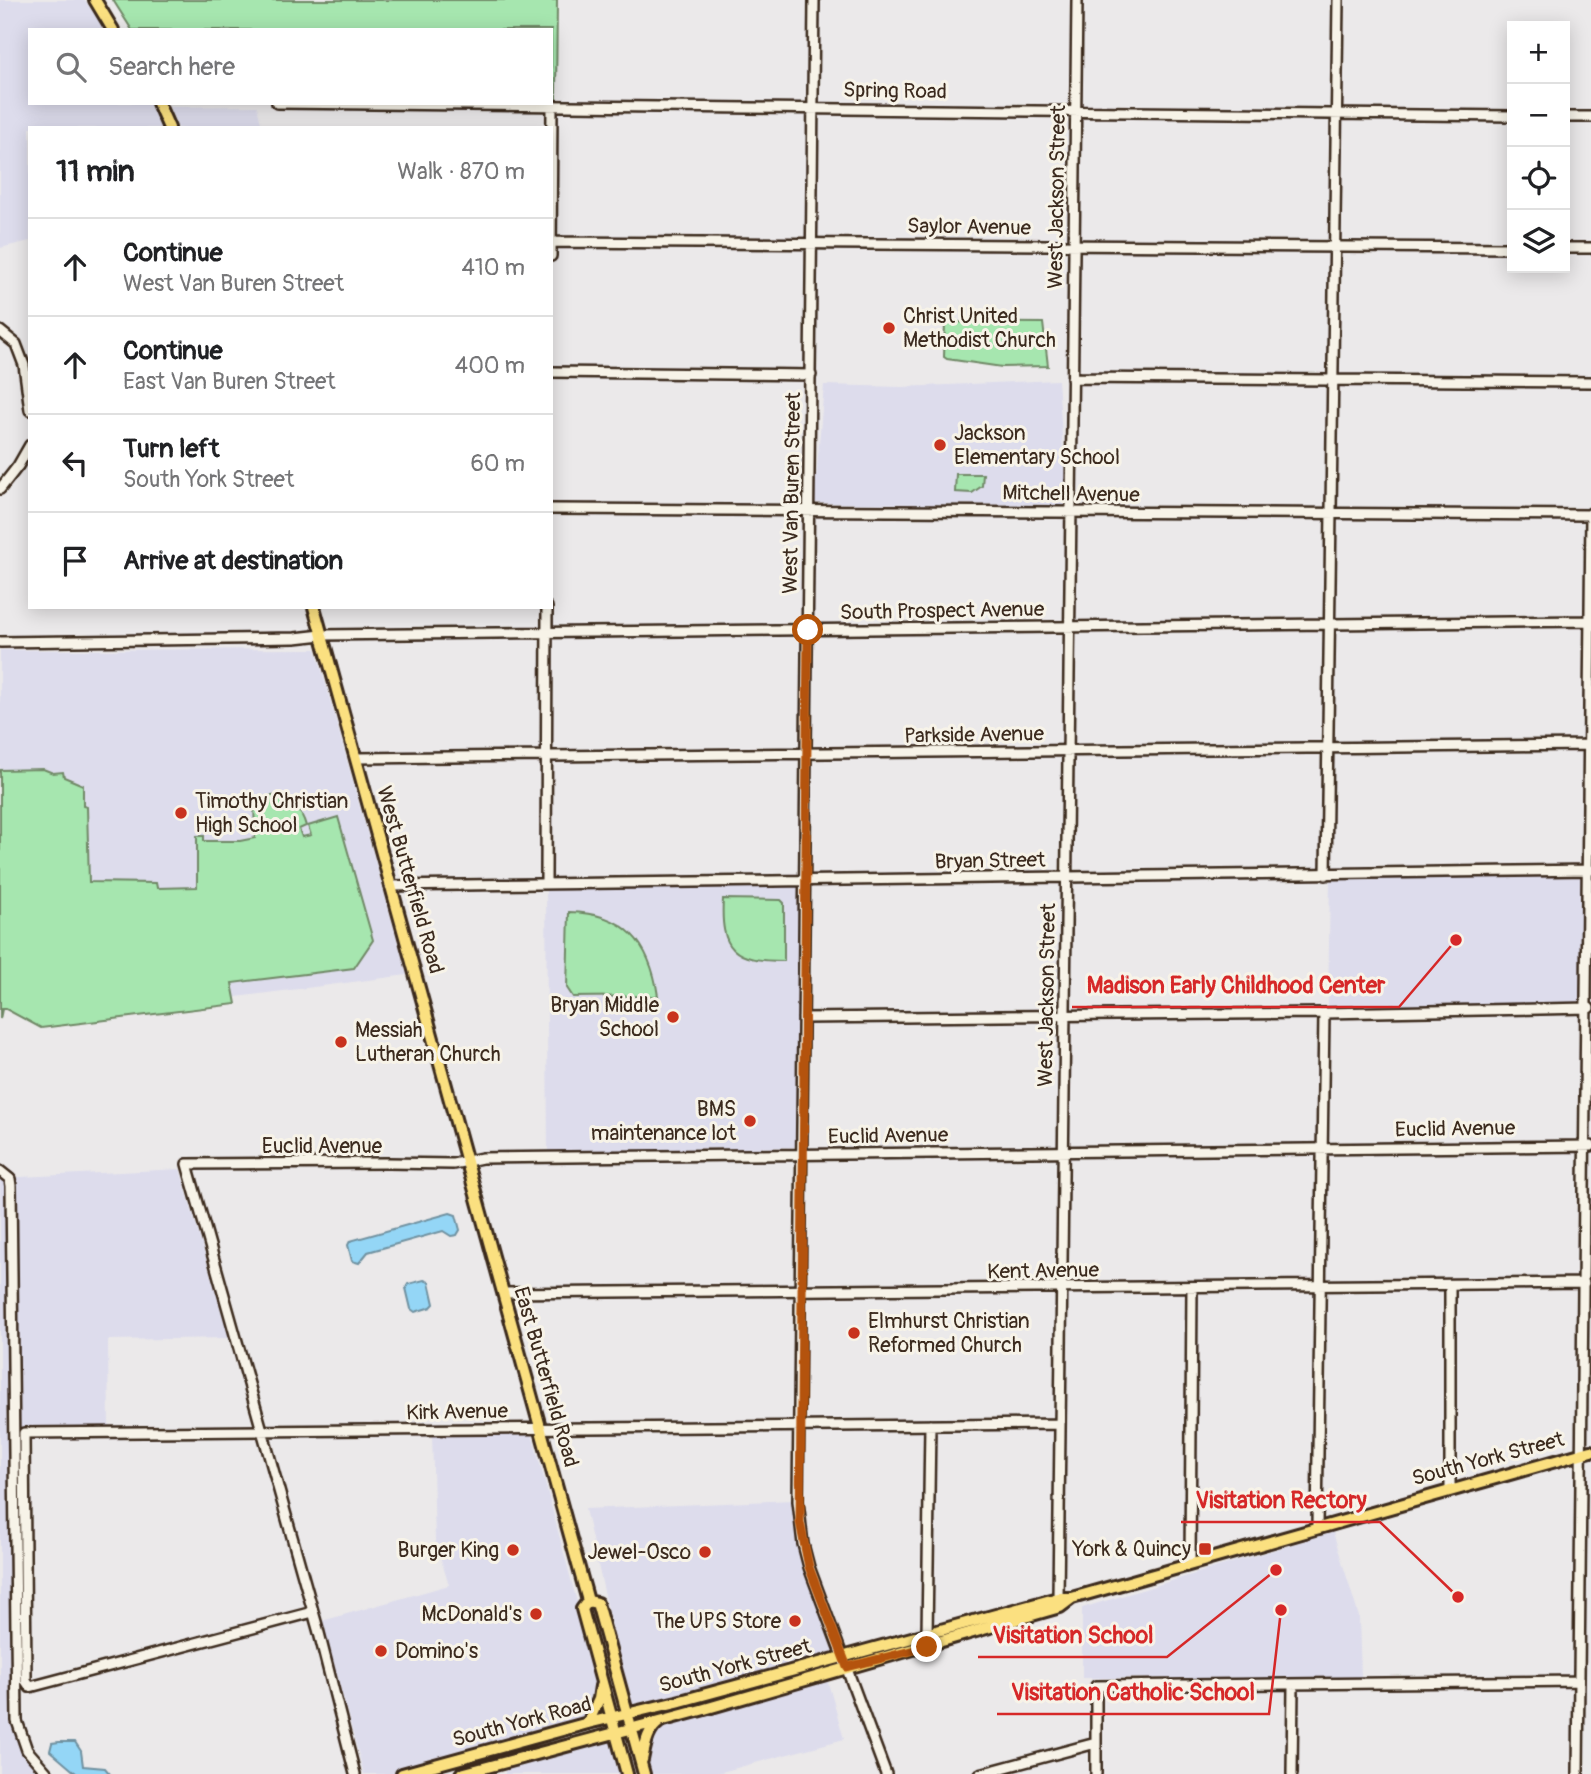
<!DOCTYPE html>
<html lang="en">
<head>
<meta charset="utf-8">
<style>
	body { margin:0; font-family:Pangolin,sans-serif; background:#f2f2f2; color:#202124 }
	.controls { position:absolute; right:21px; top:21px; display:grid; overflow:hidden; border-radius:0px; box-shadow:0 4px 18px #0003 }
	.controls button { width:63px; height:63px; display:grid; place-items:center; padding:0; border:0; border-bottom:2px solid #e0e0e0; background:#fff; color:#202124; font:35px sans-serif }
	.stop { position:absolute; width:21px; height:21px; margin:-16px; border:5px solid #b45309; border-radius:50%; background:#fff }
	.stop.end { background:#b45309; border-color:#fff; box-shadow:0 2px 7px #0008 }
	.list { margin:0; padding:0; list-style:none }
	h2 { display:flex; justify-content:space-between; align-items:center; height:91px; margin:0; padding:0 28px; font-size:30px }
	h2 small { font-size:23px; font-weight:400; color:#757577 }
	.list li { display:grid; grid-template-columns:46px 1fr auto; gap:21px; align-items:center; box-sizing:border-box; height:98px; padding:0 28px; border-top:2px solid #e0e0e0 }
	.list b { display:block; font-size:26px; white-space:nowrap }
	.list p { margin:0; font-size:23px; white-space:nowrap; color:#757577 }
	.list em { font-size:23px; font-style:normal; color:#757577 }
	.icon { flex:none; width:38px; height:38px; fill:none; stroke:currentColor; stroke-width:2; stroke-linecap:round; stroke-linejoin:round }
	.map { position:relative; flex:none; width:1591px; height:1774px; overflow:hidden }
	.search { position:absolute; background:#fff; box-shadow:0 4px 18px #0003; left:28px; top:28px; width:525px; height:77px; display:flex; align-items:center; gap:18px; box-sizing:border-box; padding:0 24px; border-radius:0px; color:#757577; font-size:26px }
	.panel { position:absolute; background:#fff; box-shadow:0 4px 18px #0003; left:28px; top:126px; width:525px; height:483px; border-radius:0px }
	.map>svg:first-child { display:block }
</style>
</head>
<body>
<div class="map">
<svg width="1591" height="1774" viewBox="0 0 1591 1774">
	<rect width="100%" height="100%" fill="#ebe9ea"/>
	<filter id="ink" filterUnits="userSpaceOnUse"><feTurbulence type="fractalNoise" baseFrequency=".0143" numOctaves="2"/><feDisplacementMap in="SourceGraphic" scale="14" xChannelSelector="R" yChannelSelector="G"/><feConvolveMatrix kernelMatrix="1 2 1 2 8 2 1 2 1" color-interpolation-filters="sRGB"/></filter>
	<g filter="url(#ink)">
		<path fill="#dddcec" d="M0,0h85l21,30h-76v73h121l12,25h-133v113l-30,7z
			M257,106l5,22h-84l-9,-21z
			M1058,380l9,125 -253,-2 10,-118 78,2z
			M316,649l91,326 -171,22v7l-195,24 -35,-19h-4l-2,10v-369z
			M1585,874l-3,129 -254,6 2,-132z
			M801,885l-4,262 -249,4v7l-2,-271z
			M180,1169l49,169 -121,2 1,89 -88,1 2,285 9,30 15,20 10,9h-57v-596z
			M432,1433l100,1 75,280 -210,60h-33l-42,-153 127,-36 -14,-44z
			M793,1500l1,26 7,30 36,97 -206,55 -46,-199z
			M1333,1532l26,85 2,61h-279v-70z
			M827,1679l17,60 -130,35h-65l-11,-42z
			M612,1739l10,35h-117v-7z"/>
		<path fill="#a6e6af" stroke="#708866" stroke-width="2" d="M113,0h444l-1,98h-5v-68h-419z
			M945,322l98,1 5,43 -46,1 -55,-8 -3,-2z
			M956,474h27l-1,12 -10,7 -17,-1z
			M43,769l10,4 10,-1 1,5 19,8v21l4,1 2,75 67,1 1,5 40,-1v-51h7v5h36l15,-3 -1,-37c6,-2 11,-5 17,-5 18,-2 31,15 35,30l-7,3 3,8 9,-2 -3,-9 30,-9 35,123 -19,28 -122,15 4,21 -195,24 -35,-19h-4l-2,10v-249z
			M723,899l58,1 3,3v58c-50,0 -64,-10 -61,-62z
			M569,912c56,1 81,30 89,84l-85,1 -6,-9z"/>
		<path fill="#94d6f6" stroke="#7091a0" stroke-width="2" d="M450,1213l6,2 4,15 -3,5 -6,1 -8,-5 -75,21 -9,11 -7,-2 -4,-16 2,-4z
			M424,1280l5,2 5,22 -3,3 -16,5 -4,-3 -5,-21 2,-4z
			M59,1742h16l6,9 2,15 22,2 5,6h-33l-27,-23 2,-8z"/>
		<g fill="none" stroke-linecap="round" stroke-linejoin="round">
			<defs>
				<path id="minor" d="M814,0l-16,1501 5,43 6,23 77,207
					M277,103l1235,13
					M1565,117h26
					M551,242l961,6
					M1565,248h26
					M551,256l1,-150
					M0,331l16,13 8,21 6,45
					M551,372l260,3
					M1072,378l519,4
					M0,489l18,-23 12,-21
					M551,509l1040,6
					M0,642l295,-4 27,-3 1269,-14
					M357,758l1234,-13
					M1326,875l12,-875
					M546,883l1,-276
					M390,886l1201,-16
					M803,1018l521,-5 265,-5
					M0,1171l10,8 1,7 6,535 10,29 21,24
					M1450,1285v204
					M503,1293l1081,-10
					M1317,1527l7,-514
					M1190,1564l2,-277
					M1058,1598l19,-1598
					M313,1612l-283,75 -4,-6 -2,-248 1035,-9
					M927,1635l3,-210
					M355,1774l-37,-145 -131,-465 201,-1 65,1 29,-6 1109,-12
					M980,1774l116,-31
					M1096,1774v-88l483,-5
					M1292,1774l1,-89
					M1578,1774l13,-1261"/>
				<path id="major" d="M95,0l18,30
					M158,103l11,25
					M314,607l274,994
					M588,1601l9,2 47,171
					M588,1601l-6,8 45,165
					M588,1723l11,-24 2,-13
					M642,1760c3,-14 5,-30 17,-38
					M402,1774l186,-51 89,-21 381,-104h14l519,-147
					M461,1774l240,-64 359,-103 12,-9"/>
			</defs>
			<use href="#minor" stroke="#3b2a1e" stroke-width="14"/>
			<use href="#major" stroke="#3b2a1e" stroke-width="16"/>
			<use href="#minor" stroke="#f7f3e8" stroke-width="9"/>
			<use href="#major" stroke="#fbe080" stroke-width="10"/>
		</g>
	</g>
	<g fill="none" stroke-linecap="round" stroke-linejoin="round" filter="url(#ink)">
		<path stroke="#b45309" stroke-width="9" d="M808,630l-8,892 9,45 38,100 80,-20"/>
	</g>
	<g fill="#c8321e" stroke="#f7f3e8" stroke-width="2.5">
		<circle cx="889" cy="328" r="7"/>
		<circle cx="940" cy="445" r="7"/>
		<circle cx="181" cy="813" r="7"/>
		<circle cx="673" cy="1017" r="7"/>
		<circle cx="341" cy="1042" r="7"/>
		<circle cx="750" cy="1121" r="7"/>
		<circle cx="854" cy="1333" r="7"/>
		<rect x="1198" y="1542" width="14" height="14" rx="3.5"/>
		<circle cx="513" cy="1550" r="7"/>
		<circle cx="705" cy="1552" r="7"/>
		<circle cx="536" cy="1614" r="7"/>
		<circle cx="795" cy="1621" r="7"/>
		<circle cx="381" cy="1651" r="7"/>
	</g>
	<g text-anchor="middle" dominant-baseline="central" stroke-width="6" stroke-linejoin="round" paint-order="stroke">
		<g font-size="21" fill="#3b2a1e" stroke="#f7f3e8">
			<text transform="translate(895 91) rotate(1)">Spring Road</text>
			<text transform="translate(1057 197) rotate(-89)">West Jackson Street</text>
			<text transform="translate(969 227) rotate(1)">Saylor Avenue</text>
			<text transform="translate(792 493) rotate(-89)">West Van Buren Street</text>
			<text transform="translate(1071 494) rotate(1)">Mitchell Avenue</text>
			<text transform="translate(942 611) rotate(-1)">South Prospect Avenue</text>
			<text transform="translate(974 735) rotate(-1)">Parkside Avenue</text>
			<text transform="translate(990 861) rotate(-1)">Bryan Street</text>
			<text transform="translate(410 880) rotate(74)">West Butterfield Road</text>
			<text transform="translate(1047 995) rotate(-89)">West Jackson Street</text>
			<text transform="translate(1455 1129) rotate(-1)">Euclid Avenue</text>
			<text transform="translate(888 1136) rotate(-1)">Euclid Avenue</text>
			<text x="322" y="1146">Euclid Avenue</text>
			<text transform="translate(1043 1271) rotate(-1)">Kent Avenue</text>
			<text transform="translate(546 1377) rotate(74)">East Butterfield Road</text>
			<text transform="translate(457 1412) rotate(-1)">Kirk Avenue</text>
			<text transform="translate(1488 1459) rotate(-15)">South York Street</text>
			<text transform="translate(735 1666) rotate(-15)">South York Street</text>
			<text transform="translate(522 1722) rotate(-15)">South York Road</text>
		</g>
		<g font-size="21" fill="#3b2a1e" stroke="#f7f3e8" text-anchor="end">
			<text x="903" y="316" text-anchor="start">Christ United<tspan x="903" dy="24">Methodist Church</tspan></text>
			<text x="954" y="433" text-anchor="start">Jackson<tspan x="954" dy="24">Elementary School</tspan></text>
			<text x="195" y="801" text-anchor="start">Timothy Christian<tspan x="195" dy="24">High School</tspan></text>
			<text x="659" y="1005">Bryan Middle<tspan x="659" dy="24">School</tspan></text>
			<text x="355" y="1030" text-anchor="start">Messiah<tspan x="355" dy="24">Lutheran Church</tspan></text>
			<text x="736" y="1109">BMS<tspan x="736" dy="24">maintenance lot</tspan></text>
			<text x="868" y="1321" text-anchor="start">Elmhurst Christian<tspan x="868" dy="24">Reformed Church</tspan></text>
			<text x="1191" y="1549">York &amp; Quincy</text>
			<text x="499" y="1550">Burger King</text>
			<text x="691" y="1552">Jewel-Osco</text>
			<text x="522" y="1614">McDonald's</text>
			<text x="781" y="1621">The UPS Store</text>
			<text x="395" y="1651" text-anchor="start">Domino's</text>
		</g>
	</g>
	<path fill="none" stroke="#d62828" stroke-width="2.5" d="M1456 940L1399 1007H1072M1458 1597L1380 1522H1181M1276 1570L1167 1657H978M1281 1610L1269 1714H997"/>
	<g fill="#d62828" stroke="#f7f3e8" stroke-width="2.5">
		<circle cx="1456" cy="940" r="7"/>
		<circle cx="1458" cy="1597" r="7"/>
		<circle cx="1276" cy="1570" r="7"/>
		<circle cx="1281" cy="1610" r="7"/>
	</g>
	<g font-size="23" text-anchor="middle" font-weight="bold" fill="#d62828" stroke="#f7f3e8" stroke-width="6" stroke-linejoin="round" paint-order="stroke">
		<text x="1236" y="993">Madison Early Childhood Center</text>
		<text x="1281" y="1508">Visitation Rectory</text>
		<text x="1073" y="1643">Visitation School</text>
		<text x="1133" y="1700">Visitation Catholic School</text>
	</g>
</svg>
<div class="controls">
<button>+</button>
<button>−</button>
<button><svg class="icon" aria-label="locate" viewBox="0 0 24 24"><circle cx="12" cy="12" r="6"/><path d="M12 2v4M12 18v4M2 12h4M18 12h4"/></svg></button>
<button><svg class="icon" aria-label="layers" viewBox="0 0 24 24"><path d="M12 4l9 5-9 5-9-5zM3 14l9 5 9-5"/></svg></button>
</div>
<div class="stop" style="left:808px;top:630px"></div>
<div class="stop end" style="left:927px;top:1647px"></div>
<div class="search"><svg class="icon" aria-label="search" viewBox="0 0 24 24"><circle cx="10" cy="10" r="6"/><path d="M15 15l6 6"/></svg>Search here</div>
<section class="panel">
<h2>11 min<small>Walk · 870 m</small></h2>
<ul class="list">
<li><svg class="icon" aria-label="ahead" viewBox="0 0 24 24"><path d="M12 20V5M6 11l6-6 6 6"/></svg><div><b>Continue</b><p>West Van Buren Street</p></div><em>410 m</em></li>
<li><svg class="icon" aria-label="ahead" viewBox="0 0 24 24"><path d="M12 20V5M6 11l6-6 6 6"/></svg><div><b>Continue</b><p>East Van Buren Street</p></div><em>400 m</em></li>
<li><svg class="icon" aria-label="left" viewBox="0 0 24 24"><path d="M17 20v-9H6M10 6l-5 5 5 5"/></svg><div><b>Turn left</b><p>South York Street</p></div><em>60 m</em></li>
<li><svg class="icon" aria-label="arrive" viewBox="0 0 24 24"><path d="M6 21V4h12l-3 4 3 4H6"/></svg><div><b>Arrive at destination</b></div></li>
</ul>
</section>
</div>
</body>
</html>
